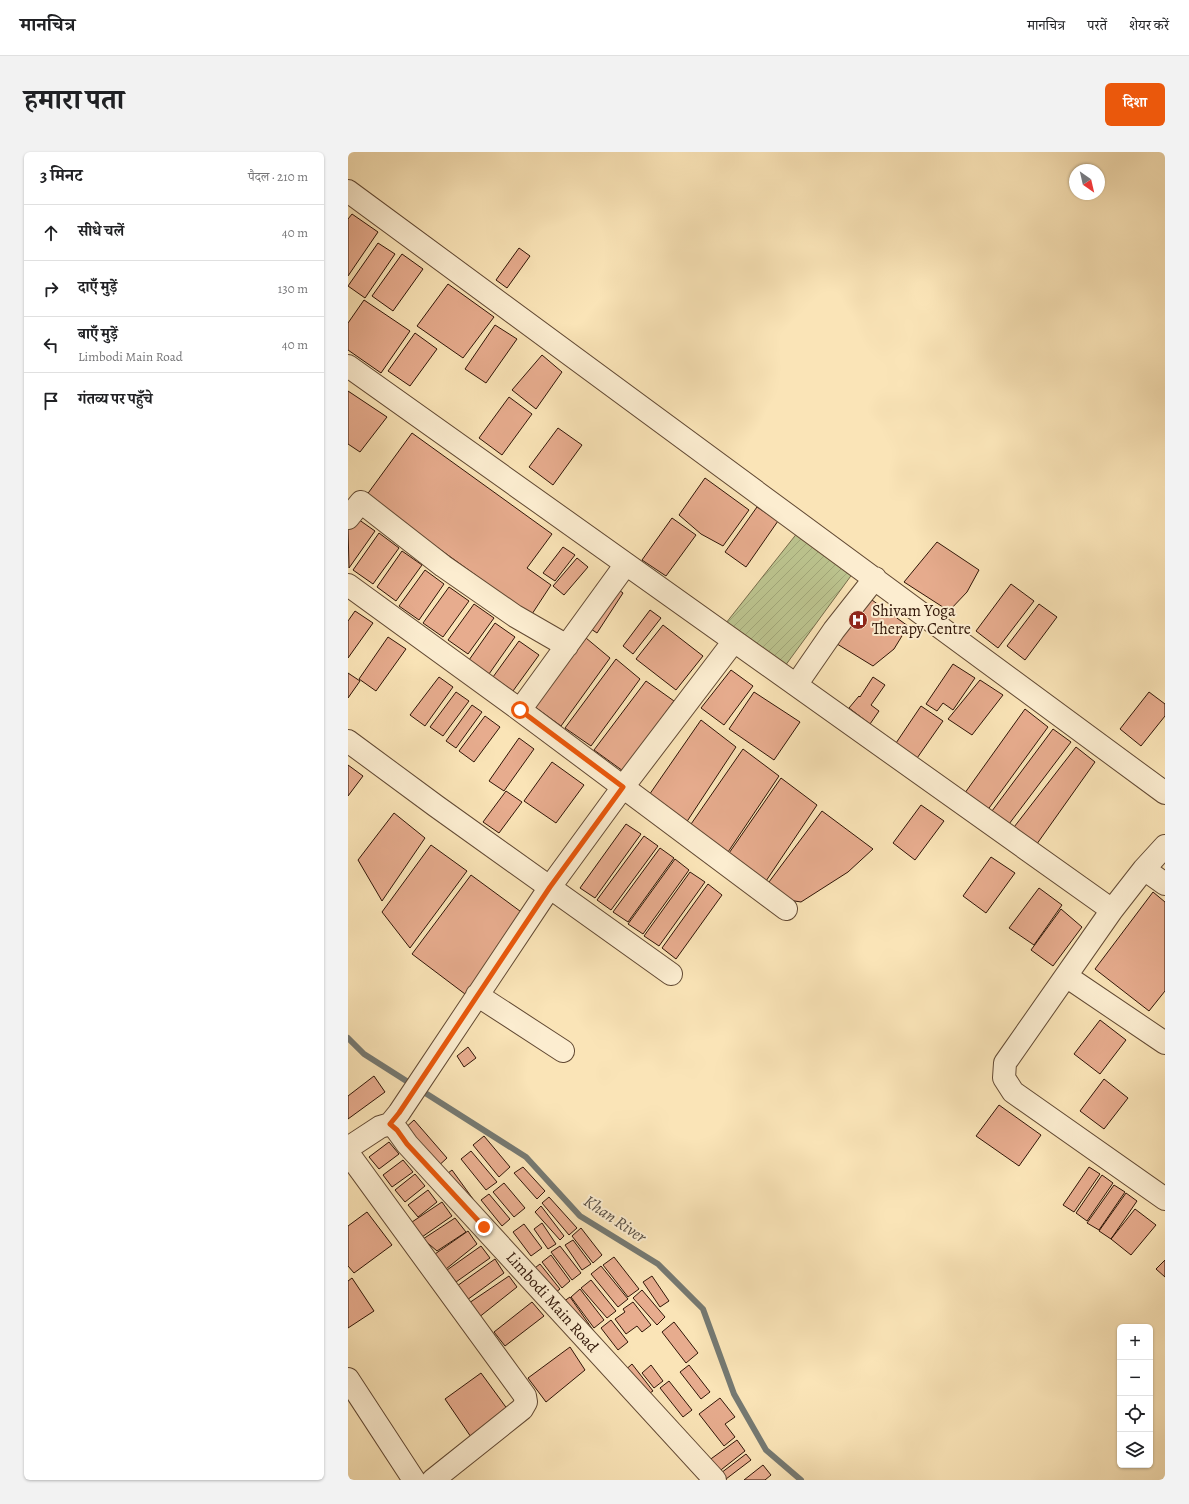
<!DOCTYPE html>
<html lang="hi">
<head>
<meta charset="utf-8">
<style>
	body { margin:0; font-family:Alegreya,"Noto Serif Devanagari",serif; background:#f2f2f2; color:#202124 }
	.controls { position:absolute; right:12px; bottom:12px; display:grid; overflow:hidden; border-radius:6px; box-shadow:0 1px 3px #0004 }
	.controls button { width:36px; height:36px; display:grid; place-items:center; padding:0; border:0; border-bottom:1px solid #e0e0e0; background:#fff; color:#202124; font:20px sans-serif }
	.compass { position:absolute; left:721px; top:12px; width:36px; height:36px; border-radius:50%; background:#fff; box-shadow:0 1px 3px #0004; rotate:146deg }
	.stop { position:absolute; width:12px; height:12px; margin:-9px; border:3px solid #ea580c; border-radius:50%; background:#fff }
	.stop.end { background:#ea580c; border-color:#fff; box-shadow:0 1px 4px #0008 }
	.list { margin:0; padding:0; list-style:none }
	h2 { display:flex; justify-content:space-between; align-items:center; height:52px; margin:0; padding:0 16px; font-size:17px }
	h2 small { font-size:13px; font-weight:400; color:#757577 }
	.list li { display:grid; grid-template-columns:26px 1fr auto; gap:12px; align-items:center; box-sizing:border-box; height:56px; padding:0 16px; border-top:1px solid #e0e0e0 }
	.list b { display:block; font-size:15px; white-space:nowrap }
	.list p { margin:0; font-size:13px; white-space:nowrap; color:#757577 }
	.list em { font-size:13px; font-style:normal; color:#757577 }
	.icon { flex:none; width:22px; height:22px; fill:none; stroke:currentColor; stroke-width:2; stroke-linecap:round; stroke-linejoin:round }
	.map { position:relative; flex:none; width:817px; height:1328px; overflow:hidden; border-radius:6px }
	header { display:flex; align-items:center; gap:24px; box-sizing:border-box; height:56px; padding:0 20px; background:#fff; border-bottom:1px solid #e0e0e0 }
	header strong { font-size:19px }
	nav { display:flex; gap:22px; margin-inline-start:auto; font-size:14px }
	.intro { display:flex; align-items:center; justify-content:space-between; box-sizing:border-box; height:96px; padding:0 24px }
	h1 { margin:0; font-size:28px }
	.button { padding:10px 18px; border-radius:6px; background:#ea580c; color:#fff; font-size:14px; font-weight:700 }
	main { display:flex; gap:24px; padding:0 24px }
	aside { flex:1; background:#fff; border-radius:6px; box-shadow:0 1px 3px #0004 }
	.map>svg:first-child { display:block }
</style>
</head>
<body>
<header>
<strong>मानचित्र</strong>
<nav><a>मानचित्र</a><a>परतें</a><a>शेयर करें</a></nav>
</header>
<div class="intro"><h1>हमारा पता</h1><a class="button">दिशा</a></div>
<main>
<aside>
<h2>3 मिनट<small>पैदल · 210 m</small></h2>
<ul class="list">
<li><svg class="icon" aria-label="ahead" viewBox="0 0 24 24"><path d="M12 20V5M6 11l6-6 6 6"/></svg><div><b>सीधे चलें</b></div><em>40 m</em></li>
<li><svg class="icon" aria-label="right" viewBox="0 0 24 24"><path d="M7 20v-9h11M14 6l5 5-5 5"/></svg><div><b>दाएँ मुड़ें</b></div><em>130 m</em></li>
<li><svg class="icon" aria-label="left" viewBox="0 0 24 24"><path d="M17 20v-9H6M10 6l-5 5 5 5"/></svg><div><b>बाएँ मुड़ें</b><p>Limbodi Main Road</p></div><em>40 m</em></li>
<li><svg class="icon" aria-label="arrive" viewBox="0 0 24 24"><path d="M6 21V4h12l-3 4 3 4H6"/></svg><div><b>गंतव्य पर पहुँचे</b></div></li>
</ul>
</aside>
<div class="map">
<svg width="817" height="1328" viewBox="0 0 817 1328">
	<defs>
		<pattern id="garden-furrows" width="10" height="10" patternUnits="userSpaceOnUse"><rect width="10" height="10" fill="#bcc48f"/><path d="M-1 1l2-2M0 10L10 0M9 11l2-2" fill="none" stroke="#a2a87a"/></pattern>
	</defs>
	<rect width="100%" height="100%" fill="#fae4b7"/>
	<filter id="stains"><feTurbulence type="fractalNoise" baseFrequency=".005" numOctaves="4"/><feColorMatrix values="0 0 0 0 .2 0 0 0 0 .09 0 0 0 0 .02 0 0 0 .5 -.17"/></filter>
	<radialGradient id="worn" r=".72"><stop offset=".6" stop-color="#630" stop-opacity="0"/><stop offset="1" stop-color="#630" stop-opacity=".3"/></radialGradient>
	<path fill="url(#garden-furrows)" stroke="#766c4b" d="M450,380l55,41 -68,93 -59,-43z"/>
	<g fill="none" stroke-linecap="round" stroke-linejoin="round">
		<path stroke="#757972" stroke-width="6" d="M0,886l16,16 162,103 54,59 78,48 45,45 31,85 32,56 35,30"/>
	</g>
	<path fill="#e7ac8e" stroke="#301507" d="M4,62l26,18 -30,44v-57z
		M30,91l17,11 -30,44 -17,-12z
		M171,96l11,8 -23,32 -11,-8z
		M54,102l21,15 -30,42 -21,-15z
		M100,132l46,33 -31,41 -46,-32z
		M16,148l46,31 -29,42 -33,-23v-27z
		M147,173l22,14 -31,44 -21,-14z
		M67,181l22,16 -27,37 -22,-15z
		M194,203l20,17 -26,37 -24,-19z
		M0,239l39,26 -27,35 -12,-8z
		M161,245l23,17 -30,41 -23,-17z
		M210,276l24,17 -29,40 -24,-18z
		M64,281l140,101 -25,34 24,17 -19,29 -26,-17 -140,-101z
		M357,326l44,32 -26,36 -22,-12 -22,-19z
		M409,355l21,14 -32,46 -21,-15z
		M7,365l20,14 -26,37 -1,-41z
		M324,366l24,17 -30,41 -24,-16z
		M31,381l20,15 -26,36 -20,-14z
		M589,390l42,28 -12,22 -18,19 -45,-29z
		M215,395l12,8 -20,26 -12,-8z
		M54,399l20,14 -26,36 -19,-14z
		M229,406l11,9 -24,28 -11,-9z
		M77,418l19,14 -25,36 -20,-14z
		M663,432l23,17 -36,47 -22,-17z
		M264,433l11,8 -26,40 -12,-8z
		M101,435l20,14 -26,36 -20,-14z
		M517,443l43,31 -14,23 -21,17 -44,-27z
		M126,452l20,14 -26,36 -20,-14z
		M691,452l18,13 -32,43 -18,-14z
		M302,458l11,8 -28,36 -10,-8z
		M7,459l18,12 -25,35v-37z
		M147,471l20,14 -26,37 -20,-14z
		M315,473l40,31 -27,34 -40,-31z
		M40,485l18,12 -30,42 -17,-12z
		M238,486l24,20 -49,68 -26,-19z
		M171,489l20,14 -26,36 -20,-14z
		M268,507l24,20 -49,67 -26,-18z
		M605,512l22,14 -22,32 -10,-7 -6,8 -11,-7z
		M383,518l22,16 -29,39 -23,-17z
		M0,521l12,8 -12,17z
		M91,525l14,10 -28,39 -15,-11z
		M525,525l12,8 -14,20 8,6 -9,13 -21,-16 10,-12 1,1z
		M632,528l23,15 -31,40 -24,-16z
		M298,529l28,20 -51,70 -29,-21z
		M108,540l13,9 -26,35 -13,-9z
		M406,540l46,30 -26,38 -45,-31z
		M801,540l16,12v12l-24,30 -21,-17z
		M124,553l10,7 -26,36 -10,-7z
		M573,554l22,15 -28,40 -21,-15z
		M677,557l23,18 -64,88 -22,-18z
		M137,564l15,11 -26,35 -15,-11z
		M353,568l35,27 -52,79 -37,-28z
		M705,577l18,13 -65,86 -17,-13z
		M171,586l15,11 -30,42 -15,-10z
		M728,595l19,15 -61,86 -23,-17z
		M395,597l36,27 -53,79 -37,-28z
		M204,610l32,23 -28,38 -32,-22z
		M0,613l15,11 -15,20z
		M433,626l36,27 -53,79 -37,-28z
		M158,639l16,11 -23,31 -16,-11z
		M573,653l23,16 -29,39 -22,-17z
		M474,659l51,38 -25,23 -47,30 -19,-3 -16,-13z
		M46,661l31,25 -43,63 -24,-41z
		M278,672l15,10 -46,64 -15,-10z
		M296,684l14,10 -47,64 -14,-10z
		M83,693l36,26 -57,77 -28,-36z
		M312,696l14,10 -46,64 -15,-10z
		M643,705l24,16 -29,40 -23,-17z
		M327,707l14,11 -46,64 -15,-10z
		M342,720l15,10 -46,64 -15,-10z
		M123,723l53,39 -59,80 -53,-40z
		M360,732l14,11 -46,64 -14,-11z
		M691,736l23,17 -28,40 -25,-17z
		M805,740l12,10v89l-16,20 -54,-42z
		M713,757l21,18 -29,39 -22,-16z
		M752,868l26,20 -26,34 -26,-20z
		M120,895l8,11 -12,9 -7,-11z
		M26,924l11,16 -37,27v-23z
		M756,927l24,19 -24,31 -24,-18z
		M651,953l42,30 -22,31 -43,-30z
		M66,968l33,38 -12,11 -33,-38z
		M136,984l26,31 -11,10 -26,-32z
		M41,990l10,12 -20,15 -10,-12z
		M123,999l26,31 -11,8 -25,-31z
		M55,1008l10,12 -21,15 -9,-12z
		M175,1015l22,24 -8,8 -23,-26z
		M741,1015l11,7 -26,38 -11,-7z
		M104,1018l21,29 -8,7 -22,-29z
		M67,1022l10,12 -20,16 -10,-12z
		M754,1023l11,8 -26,38 -11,-8z
		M156,1031l21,25 -11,9 -21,-25z
		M766,1033l11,7 -26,38 -12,-7z
		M80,1038l9,12 -19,15 -10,-12z
		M778,1041l11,8 -26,38 -12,-8z
		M141,1042l21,25 -8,7 -21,-26z
		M201,1045l28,31 -8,7 -27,-32z
		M94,1050l10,14 -30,21 -10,-15z
		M193,1054l23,30 -4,4 -25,-28z
		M787,1057l21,16 -25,30 -20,-16z
		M19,1060l25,33 -38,28 -6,-7v-40z
		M107,1066l11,14 -29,19 -14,-12z
		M194,1071l14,21 -8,5 -14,-20z
		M176,1072l18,24 -11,8 -18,-24z
		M233,1076l21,27 -9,8 -21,-27z
		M120,1079l9,13 -31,25 -11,-15z
		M225,1088l18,24 -9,6 -17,-25z
		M133,1094l9,12 -34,24 -9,-12z
		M212,1094l21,27 -9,7 -21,-28z
		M203,1103l19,26 -8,7 -20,-26z
		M266,1105l25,32 -11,8 -25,-32z
		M147,1107l9,14 -37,27 -10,-14z
		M817,1108v17l-9,-8z
		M192,1112l20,25 -9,7 -20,-25z
		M253,1114l27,33 -10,8 -27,-33z
		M161,1124l8,11 -39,31 -9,-15z
		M304,1124l17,25 -9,6 -17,-25z
		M4,1126l22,33 -26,17v-47z
		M243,1128l25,31 -9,7 -26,-30z
		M232,1137l24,31 -10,8 -23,-31z
		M294,1138l23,27 -8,8 -24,-27z
		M222,1145l23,33 -7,5 -26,-31z
		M184,1150l12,14 -39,30 -11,-14z
		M285,1150l18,23 -9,7 -5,-6 -11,8 -11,-15 10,-7 -2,-3z
		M263,1168l17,22 -10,8 -17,-22z
		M326,1170l24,31 -12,10 -24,-31z
		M222,1195l15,23 -39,32 -18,-24z
		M284,1212l21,27 -11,7 -20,-25z
		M303,1213l12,16 -9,7 -12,-15z
		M341,1213l21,27 -9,7 -21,-27z
		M133,1221l27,37 -37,27 -26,-38z
		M321,1229l23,29 -9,7 -23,-29z
		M372,1246l15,19 -10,7 10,13 -11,9 -25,-32z
		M389,1288l8,11 -28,22 -9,-12z
		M398,1302l5,6 -25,19 -5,-6z
		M415,1313l8,10 -6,5h-21z"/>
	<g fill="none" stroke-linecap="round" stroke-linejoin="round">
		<defs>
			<path id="minor" d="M0,39l817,602
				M0,214l764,544
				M0,366l13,-16 82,64 72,50 52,30
				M0,433l172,125 266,199
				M448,533l38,-55 41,-52
				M172,558l106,-146
				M0,589l88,65 235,168
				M817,694l-21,23 -32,41 -107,153 -1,15 9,14 152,107
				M796,717l21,15
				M718,824l99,67
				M129,843l86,56
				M42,972l7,6 10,14 308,336
				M0,996l32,-21 10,-3 9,-11 151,-226 73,-100 111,-146
				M0,1001l177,243 1,6 -4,7 -89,71
				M0,1227l66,101"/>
		</defs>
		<use href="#minor" stroke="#624933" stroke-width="24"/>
		<use href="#minor" stroke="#fcedd0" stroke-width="22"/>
	</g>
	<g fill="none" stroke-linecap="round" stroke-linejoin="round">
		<path stroke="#ea580c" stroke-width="5" d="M136,1075l-77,-83 -10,-14 -7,-6 9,-11 151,-226 73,-100 -103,-77"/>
	</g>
	<defs>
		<symbol id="hospital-disc" viewBox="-11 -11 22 22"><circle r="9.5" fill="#8f2418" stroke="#fcedd0"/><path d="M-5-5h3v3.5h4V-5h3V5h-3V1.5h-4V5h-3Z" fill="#fff"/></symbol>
	</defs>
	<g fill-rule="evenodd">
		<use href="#hospital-disc" x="499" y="457" width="22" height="22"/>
	</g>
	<g text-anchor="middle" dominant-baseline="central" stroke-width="4" stroke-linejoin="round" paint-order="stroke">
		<g font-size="16" fill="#301507" stroke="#fcedd0" text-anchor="start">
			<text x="524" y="459">Shivam Yoga<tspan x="524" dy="18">Therapy Centre</tspan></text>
		</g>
		<g font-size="16" fill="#301507" stroke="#fcedd0">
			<text transform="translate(204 1150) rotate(48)">Limbodi Main Road</text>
		</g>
		<g font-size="17" font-style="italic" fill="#584f45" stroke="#fcedd0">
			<text transform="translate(267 1067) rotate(34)">Khan River</text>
		</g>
	</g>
	<rect width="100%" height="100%" filter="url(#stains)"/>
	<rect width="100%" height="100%" fill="url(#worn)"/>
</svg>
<div class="controls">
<button>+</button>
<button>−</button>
<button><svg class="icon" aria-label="locate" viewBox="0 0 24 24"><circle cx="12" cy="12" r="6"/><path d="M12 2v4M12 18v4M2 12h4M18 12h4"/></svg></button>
<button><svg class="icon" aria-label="layers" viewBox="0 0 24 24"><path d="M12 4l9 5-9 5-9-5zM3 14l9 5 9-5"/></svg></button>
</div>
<svg class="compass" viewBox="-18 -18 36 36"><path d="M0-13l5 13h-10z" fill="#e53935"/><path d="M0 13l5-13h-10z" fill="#757577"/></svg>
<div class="stop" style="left:172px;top:558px"></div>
<div class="stop end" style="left:136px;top:1075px"></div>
</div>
</main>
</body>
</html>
